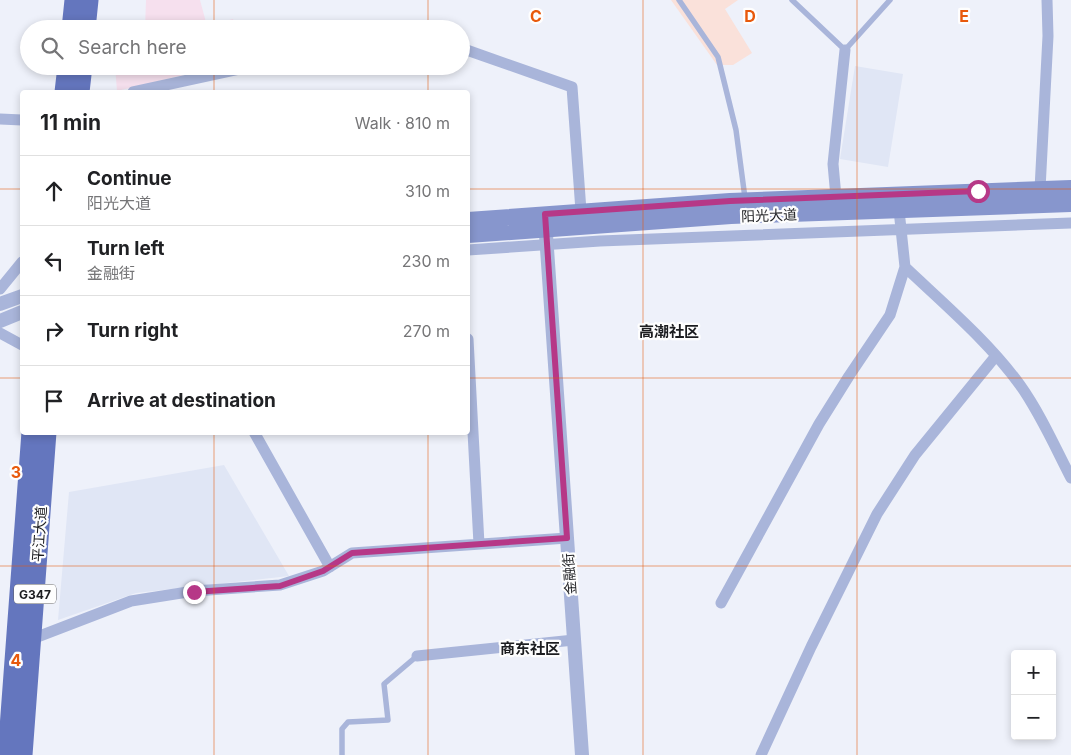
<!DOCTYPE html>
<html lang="en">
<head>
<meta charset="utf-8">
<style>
	body { margin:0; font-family:Inter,"Noto Sans SC",sans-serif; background:#f6f6f6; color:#202124 }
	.controls { position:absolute; right:15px; bottom:15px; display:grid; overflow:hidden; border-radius:5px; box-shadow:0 2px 8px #0003 }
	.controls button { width:45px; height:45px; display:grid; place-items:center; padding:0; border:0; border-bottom:1px solid #e0e0e0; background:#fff; color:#202124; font:25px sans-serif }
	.stop { position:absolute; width:15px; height:15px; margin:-11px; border:4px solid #b63887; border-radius:50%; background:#fff }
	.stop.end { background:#b63887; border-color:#fff; box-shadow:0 1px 5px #0008 }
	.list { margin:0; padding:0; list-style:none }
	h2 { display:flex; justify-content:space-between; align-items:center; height:65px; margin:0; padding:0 20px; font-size:21px }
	h2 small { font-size:16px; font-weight:400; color:#757577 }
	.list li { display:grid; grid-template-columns:32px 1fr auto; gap:15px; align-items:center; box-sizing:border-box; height:70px; padding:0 20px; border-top:1px solid #e0e0e0 }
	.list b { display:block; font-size:19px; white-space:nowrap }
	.list p { margin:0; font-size:16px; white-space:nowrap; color:#757577 }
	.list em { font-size:16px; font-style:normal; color:#757577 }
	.icon { flex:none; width:28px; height:28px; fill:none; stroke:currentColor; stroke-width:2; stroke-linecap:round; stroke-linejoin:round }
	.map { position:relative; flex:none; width:1071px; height:755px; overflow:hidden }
	.search { position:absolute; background:#fff; box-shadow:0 2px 8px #0003; left:20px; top:20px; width:450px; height:55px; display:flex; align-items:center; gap:12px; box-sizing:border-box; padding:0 18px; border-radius:28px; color:#757577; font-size:19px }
	.panel { position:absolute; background:#fff; box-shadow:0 2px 8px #0003; left:20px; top:90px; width:450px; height:345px; border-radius:5px }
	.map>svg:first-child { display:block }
</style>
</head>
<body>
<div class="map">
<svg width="1071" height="755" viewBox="0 0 1071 755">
	<rect width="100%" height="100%" fill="#eef1fa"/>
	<path fill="#e0e6f5" d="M855,66l48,8 -15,93 -48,-8z
		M224,465l65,111 -153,17 -78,27 11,-128z"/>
	<path fill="#fae1da" d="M671,0h67l-13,9 27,44 -19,12h-16z"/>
	<path fill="#f6e0ee" d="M146,0h54l7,26 26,-7 3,10h-91z
		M115,66h106l-104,25z"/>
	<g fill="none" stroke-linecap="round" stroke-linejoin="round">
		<path stroke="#a9b5da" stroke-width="5.5" d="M679,0l39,57 18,73 9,68
			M792,0l53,50 45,-50
			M342,755v-26l6,-7 40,-2 -4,-36 33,-28"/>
		<path stroke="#a9b5da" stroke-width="11" d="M461,48l111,39 9,124
			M133,92l120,-26
			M0,119l22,1
			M1040,189l8,-153 -1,-36
			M836,197l-3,-33 12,-114
			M468,250l132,-9 471,-18
			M905,267c38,36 84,75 115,118 20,28 35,62 51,93
			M0,289l22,-27
			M0,333l22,12
			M468,339l11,205
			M254,432l76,135
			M721,603l98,-179 30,-48 41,-61 15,-48 -6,-57
			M32,639l99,-38 63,-10 86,-6 43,-14 29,-18 215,-15
			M417,656l157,-16
			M761,755l50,-108 66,-133 38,-59 80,-98"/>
		<path stroke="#a9b5da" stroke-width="14" d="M545,220l37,535
			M0,304l22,-8
			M0,321l22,-9"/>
		<path stroke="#8796cd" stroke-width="16" d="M468,220l262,-19 341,-13
			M468,235l263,-19 340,-12"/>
		<path stroke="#6476be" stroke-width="19" d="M71,29l3,-29
			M86,29l3,-29
			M64,92l3,-26
			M80,92l3,-26
			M7,755l24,-323
			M23,755l24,-323"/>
	</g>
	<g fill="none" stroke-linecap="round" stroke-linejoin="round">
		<path stroke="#b63887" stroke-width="6" d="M194,592l86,-6 43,-15 29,-18 215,-15 -22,-324 185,-13 248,-10"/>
	</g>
	<path fill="none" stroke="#e8590c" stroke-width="1" stroke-opacity="0.55" d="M214,0v29M428,0v29M643,0v755M857,0v755M214,66v26M428,66v26M0,189h22M468,189h603M0,378h22M468,378h603M214,432v323M428,432v323M0,566h1071"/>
	<g text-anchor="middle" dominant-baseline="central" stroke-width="4.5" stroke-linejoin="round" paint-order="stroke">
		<rect fill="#fefefe" stroke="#606063" stroke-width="1" x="14" y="584.5" width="42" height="19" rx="4"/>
		<g font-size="12" font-weight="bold" fill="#1c1d20">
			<text x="35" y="594">G347</text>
		</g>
		<g font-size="14" fill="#1c1d20" stroke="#fefefe">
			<text transform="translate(769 215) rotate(-2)">阳光大道</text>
			<text transform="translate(39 534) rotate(-86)">平江大道</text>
			<text transform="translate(569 574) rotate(-94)">金融街</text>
		</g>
		<g font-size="15" font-weight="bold" fill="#1c1d20" stroke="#fefefe">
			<text x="669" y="331">高潮社区</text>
			<text x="530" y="648">商东社区</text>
		</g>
	</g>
	<g font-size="16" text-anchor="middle" font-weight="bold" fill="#e8590c" stroke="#fefefe" stroke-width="4.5" stroke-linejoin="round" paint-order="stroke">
		<text x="536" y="22">C</text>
		<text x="750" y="22">D</text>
		<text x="964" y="22">E</text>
		<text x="16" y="478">3</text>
		<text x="16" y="666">4</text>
	</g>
</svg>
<div class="controls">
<button>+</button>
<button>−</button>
</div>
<div class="stop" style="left:978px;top:191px"></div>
<div class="stop end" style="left:194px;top:592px"></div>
<div class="search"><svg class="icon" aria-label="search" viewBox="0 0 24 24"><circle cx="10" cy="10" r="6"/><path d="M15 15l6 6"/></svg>Search here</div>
<section class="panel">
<h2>11 min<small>Walk · 810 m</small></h2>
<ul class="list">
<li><svg class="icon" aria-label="ahead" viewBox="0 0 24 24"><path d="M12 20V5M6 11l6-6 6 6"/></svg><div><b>Continue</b><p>阳光大道</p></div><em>310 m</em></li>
<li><svg class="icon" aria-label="left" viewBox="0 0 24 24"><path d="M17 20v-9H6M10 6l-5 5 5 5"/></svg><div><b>Turn left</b><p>金融街</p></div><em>230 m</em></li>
<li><svg class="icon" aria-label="right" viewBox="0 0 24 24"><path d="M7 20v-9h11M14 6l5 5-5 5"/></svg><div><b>Turn right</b></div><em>270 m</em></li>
<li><svg class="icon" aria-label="arrive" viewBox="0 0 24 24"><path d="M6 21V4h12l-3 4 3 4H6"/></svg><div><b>Arrive at destination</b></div></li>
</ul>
</section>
</div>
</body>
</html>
